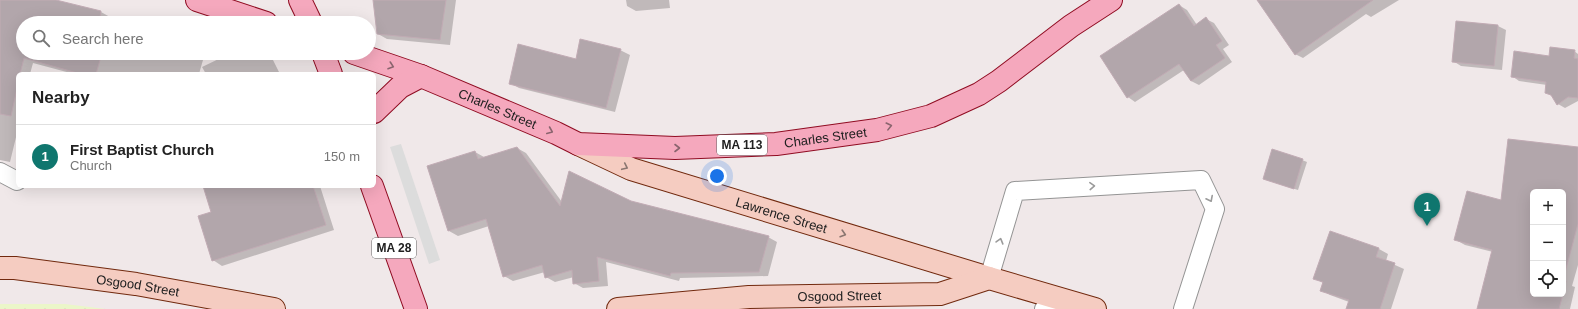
<!DOCTYPE html>
<html lang="en">
<head>
<meta charset="utf-8">
<style>
	body { margin:0; font-family:Arial,sans-serif; background:#f6f6f6; color:#222 }
	.controls { position:absolute; right:12px; bottom:12px; display:grid; overflow:hidden; border-radius:6px; box-shadow:0 4px 16px #0002 }
	.controls button { width:36px; height:36px; display:grid; place-items:center; padding:0; border:0; border-bottom:1px solid #e0e0e0; background:#fff; color:#222; font:20px sans-serif }
	.you { position:absolute; left:717px; top:176px; width:14px; height:14px; margin:-10px; border:3px solid #fff; border-radius:50%; background:#1a73e8; box-shadow:0 0 0 6px #1a73e833 }
	.badge { display:grid; place-items:center; width:26px; height:26px; border-radius:50%; background:#0f766e; color:#fff; font-size:13px; font-weight:700 }
	.pin { position:absolute; translate:-50% -33px; filter:drop-shadow(0 1px 2px #0008) }
	.pin::after { content:''; position:absolute; top:21px; width:14px; height:12px; background:inherit; clip-path:polygon(0 0,100% 0,50% 100%) }
	.list { margin:0; padding:0; list-style:none }
	h2 { display:flex; justify-content:space-between; align-items:center; height:52px; margin:0; padding:0 16px; font-size:17px }
	h2 small { font-size:13px; font-weight:400; color:#767676 }
	.list li { display:grid; grid-template-columns:26px 1fr auto; gap:12px; align-items:center; box-sizing:border-box; height:64px; padding:0 16px; border-top:1px solid #e0e0e0 }
	.list b { display:block; font-size:15px; white-space:nowrap }
	.list p { margin:0; font-size:13px; white-space:nowrap; color:#767676 }
	.list em { font-size:13px; font-style:normal; color:#767676 }
	.icon { flex:none; width:22px; height:22px; fill:none; stroke:currentColor; stroke-width:2; stroke-linecap:round; stroke-linejoin:round }
	.map { position:relative; flex:none; width:1578px; height:309px; overflow:hidden }
	.search { position:absolute; background:#fff; box-shadow:0 4px 16px #0002; left:16px; top:16px; width:360px; height:44px; display:flex; align-items:center; gap:10px; box-sizing:border-box; padding:0 14px; border-radius:22px; color:#767676; font-size:15px }
	.panel { position:absolute; background:#fff; box-shadow:0 4px 16px #0002; left:16px; top:72px; width:360px; height:116px; border-radius:6px }
	.map>svg:first-child { display:block }
</style>
</head>
<body>
<div class="map">
<svg width="1578" height="309" viewBox="0 0 1578 309">
	<defs>
		<pattern id="park-crowns" width="20" height="18" patternUnits="userSpaceOnUse"><rect width="20" height="18" fill="#ebf6c9"/><path d="M2 6a3 3 0 1 1 6 0M12 15a3 3 0 1 1 6 0" fill="none" stroke="#c9d3ac"/></pattern>
	</defs>
	<rect width="100%" height="100%" fill="#f0e8e9"/>
	<path fill="url(#park-crowns)" d="M0,304h65l41,5h-106z"/>
	<path fill="#dcdcdc" d="M401,144l39,116 -11,4 -39,-117z"/>
	<path fill="#0003" fill-rule="evenodd" d="M0,0h51l50,12 9,5 -1,3 9,3h-95v30h182l-6,21h-85l-9,-2v2h-31l-41,-11 -3,11h-12v55l-8,33 -10,-2z
		M374,0h82l-6,45 -63,-6 -9,-5z
		M626,0h43l1,8 -34,3 -9,-5z
		M1258,0h141l-28,17 -5,-3 -63,44 -8,-4z
		M1179,5l8,5 10,15 9,-6 8,4 15,22 -6,4 9,13 -33,23 -8,-4 -7,-11 -49,32 -7,-5z
		M1457,22l41,4 8,4 -4,40 -41,-4 -8,-5z
		M620,50l10,5 -15,57 -96,-24 -9,-5 66,-23z
		M1574,51l4,3v47l-13,7 -7,-4 -5,-7 -7,-5 1,-7 -28,-4 -7,-5 38,-19z
		M231,53h26l6,2 10,5 7,14h-74l-4,-7z
		M517,148l9,5 36,49h68l138,35 9,5 -9,34 -88,2 -1,3 -73,-19 2,24 -25,2 -9,-5v-6l-19,5 -9,-5 -1,-5 -32,9 -9,-5 -15,-50 -31,10 -9,-5 -20,-64 46,-15 9,5z
		M1578,148v117l-6,21 3,1 -5,22h-92l15,-57 -28,-7 -9,-5 46,-39zM1533,192h30v102h-30z
		M1302,160l5,2 -9,28 -34,-11z
		M213,186h107l14,44 -112,36 -9,-6z
		M1379,249l9,5 -2,7 18,8 -13,40h-44l2,-7 -19,-7 -9,-5 2,-7 -9,-5z"/>
	<path fill="#b2a6ab" stroke="#c1abb4" d="M0,0h56l45,11 -1,6 10,3v3h-87v30h79l-6,21h-15l-57,-16 -4,16h-2v10l-7,32 -11,-2z
		M373,0h73l-6,40 -63,-6z
		M1257,0h116l-78,55z
		M1179,4l15,22 12,-9 16,24 -6,4 9,13 -34,23 -12,-17 -52,34 -27,-42z
		M1456,21l42,4 -4,41 -42,-4z
		M580,39l41,10 -15,59 -97,-24 9,-40 58,15z
		M1550,47l25,3 -1,8 4,1v39l-10,-1 -11,8 -6,-10 -6,-2 1,-11 -35,-5 3,-26 35,5z
		M1508,139l70,8v77l-15,56 3,1 -3,12v-101h-30v102h30l-4,15h-82l15,-59 -38,-10 13,-49 34,9z
		M517,147l43,59 9,-35 62,30 138,35 -10,36 -88,1 -1,3 -73,-19 2,24 -26,3 -1,-14 -27,8 -3,-13 -39,12 -17,-58 -38,12 -21,-65 48,-15 3,8z
		M1272,149l31,10 -9,30 -31,-10z
		M203,186h110l13,39 -114,36 -14,-45 13,-4z
		M1330,231l49,17 -3,9 19,6 -15,46h-34l3,-9 -29,-9 3,-9 -10,-3z"/>
	<g fill="none" stroke-linecap="round" stroke-linejoin="round">
		<defs>
			<path id="service" d="M0,172l17,9
				M989,278l26,-87 186,-11 14,29 -32,100
				M1044,309l22,-8"/>
			<g id="secondary">
				<path id="s1" d="M578,144l53,25 358,109"/>
				<path id="s2" d="M0,268h15l121,16 138,25"/>
				<path id="s3" d="M618,309l131,-12 191,-3 49,-16 106,31"/>
			</g>
			<g id="primary">
				<path d="M197,0l69,23"/>
				<path d="M300,0l11,23"/>
				<path d="M323,53l8,21"/>
				<path id="s4" d="M354,53l67,23 135,57 22,11 97,4 101,-4 101,-14 54,-14 48,-22 20,-13 72,-55 40,-26"/>
				<path d="M374,112l26,-25 21,-11"/>
				<path d="M372,186l44,123"/>
			</g>
		</defs>
		<use href="#service" stroke="#949494" stroke-width="20"/>
		<use href="#secondary" stroke="#71290e" stroke-width="24"/>
		<use href="#primary" stroke="#900c22" stroke-width="24"/>
		<use href="#service" stroke="#fff" stroke-width="18"/>
		<use href="#secondary" stroke="#f5ccc1" stroke-width="22"/>
		<use href="#primary" stroke="#f5a8bd" stroke-width="22"/>
	</g>
	<defs><path id="oneway-chevron" d="M-2-3.5L2.5 0L-2 3.5" fill="none" stroke-width="1.6" stroke-linecap="round" stroke-linejoin="round"/></defs>
	<g stroke="#8a646e">
		<use href="#oneway-chevron" transform="translate(391 66) rotate(19)"/>
		<use href="#oneway-chevron" transform="translate(889 126) rotate(-14)"/>
		<use href="#oneway-chevron" transform="translate(550 131) rotate(23)"/>
		<use href="#oneway-chevron" transform="translate(677 148)"/>
	</g>
	<g stroke="#8a7670">
		<use href="#oneway-chevron" transform="translate(625 167) rotate(25)"/>
		<use href="#oneway-chevron" transform="translate(843 234) rotate(17)"/>
	</g>
	<g stroke="#9b9b9b">
		<use href="#oneway-chevron" transform="translate(1092 186) rotate(-3)"/>
		<use href="#oneway-chevron" transform="translate(1210 199) rotate(63)"/>
		<use href="#oneway-chevron" transform="translate(1000 241) rotate(-74)"/>
	</g>
	<g text-anchor="middle" dominant-baseline="central" stroke-width="3.5" stroke-linejoin="round" paint-order="stroke">
		<g fill="#fff" stroke="#636363" stroke-width="1">
			<rect x="717" y="135" width="50" height="20" rx="3"/>
			<rect x="372" y="238" width="44" height="20" rx="3"/>
		</g>
		<g font-size="12" font-weight="bold" fill="#202020">
			<text x="742" y="145">MA 113</text>
			<text x="394" y="248">MA 28</text>
		</g>
		<g font-size="13" fill="#202020" stroke="#fff">
			<text stroke="none"><textPath href="#s4" startOffset="154">Charles Street</textPath></text>
			<text stroke="none"><textPath href="#s4" startOffset="490">Charles Street</textPath></text>
			<text stroke="none"><textPath href="#s1" startOffset="216">Lawrence Street</textPath></text>
			<text stroke="none"><textPath href="#s2" startOffset="139">Osgood Street</textPath></text>
			<text stroke="none"><textPath href="#s3" startOffset="222">Osgood Street</textPath></text>
		</g>
	</g>
</svg>
<div class="controls">
<button>+</button>
<button>−</button>
<button><svg class="icon" aria-label="locate" viewBox="0 0 24 24"><circle cx="12" cy="12" r="6"/><path d="M12 2v4M12 18v4M2 12h4M18 12h4"/></svg></button>
</div>
<div class="you"></div>
<div class="pin badge" style="left:1427px;top:226px">1</div>
<div class="search"><svg class="icon" aria-label="search" viewBox="0 0 24 24"><circle cx="10" cy="10" r="6"/><path d="M15 15l6 6"/></svg>Search here</div>
<section class="panel">
<h2>Nearby<small></small></h2>
<ul class="list">
<li><span class="badge">1</span><div><b>First Baptist Church</b><p>Church</p></div><em>150 m</em></li>
</ul>
</section>
</div>
</body>
</html>
